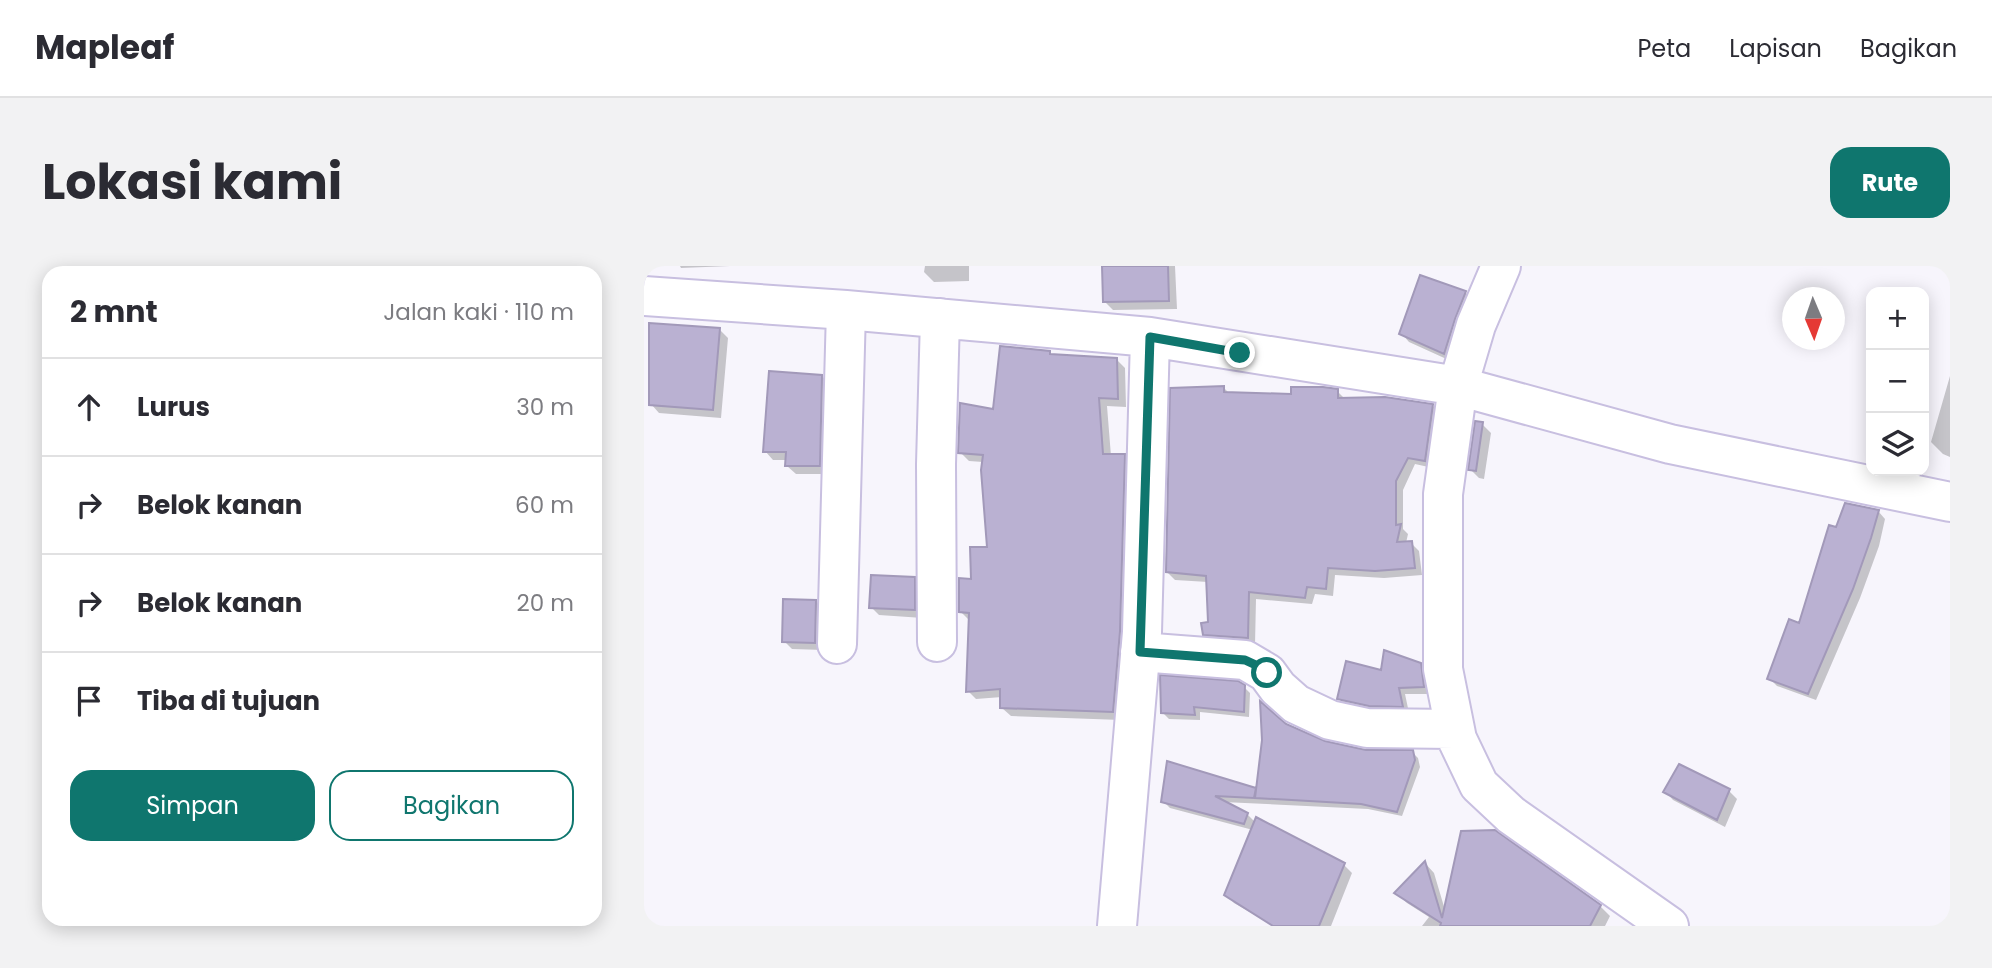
<!DOCTYPE html>
<html lang="id">
<head>
<meta charset="utf-8">
<style>
	body { margin:0; font-family:Poppins,sans-serif; background:#f2f2f3; color:#2b2b33 }
	.controls { position:absolute; right:21px; top:21px; display:grid; overflow:hidden; border-radius:14px; box-shadow:0 4px 18px #0003 }
	.controls button { width:63px; height:63px; display:grid; place-items:center; padding:0; border:0; border-bottom:2px solid #e1e1e2; background:#fff; color:#2b2b33; font:35px sans-serif }
	.compass { position:absolute; left:1138px; top:21px; width:63px; height:63px; border-radius:50%; background:#fff; box-shadow:0 4px 18px #0003; rotate:178deg }
	.stop { position:absolute; width:21px; height:21px; margin:-16px; border:5px solid #0f766e; border-radius:50%; background:#fff }
	.stop.end { background:#0f766e; border-color:#fff; box-shadow:0 2px 7px #0008 }
	.list { margin:0; padding:0; list-style:none }
	h2 { display:flex; justify-content:space-between; align-items:center; height:91px; margin:0; padding:0 28px; font-size:30px }
	h2 small { font-size:23px; font-weight:400; color:#7c7c81 }
	.list li { display:grid; grid-template-columns:46px 1fr auto; gap:21px; align-items:center; box-sizing:border-box; height:98px; padding:0 28px; border-top:2px solid #e1e1e2 }
	.list b { display:block; font-size:26px; white-space:nowrap }
	.list em { font-size:23px; font-style:normal; color:#7c7c81 }
	.actions { display:flex; gap:14px; padding:21px 28px }
	.actions a { flex:1; padding:16px 0; border:2px solid #0f766e; border-radius:21px; text-align:center; font-size:24px; color:#0f766e }
	.actions .main { background:#0f766e; color:#fff }
	.icon { flex:none; width:38px; height:38px; fill:none; stroke:currentColor; stroke-width:2; stroke-linecap:round; stroke-linejoin:round }
	.map { position:relative; flex:none; width:1306px; height:660px; overflow:hidden; border-radius:21px }
	header { display:flex; align-items:center; gap:42px; box-sizing:border-box; height:98px; padding:0 35px; background:#fff; border-bottom:2px solid #e1e1e2 }
	header strong { font-size:33px }
	nav { display:flex; gap:38px; margin-inline-start:auto; font-size:24px }
	.intro { display:flex; align-items:center; justify-content:space-between; box-sizing:border-box; height:168px; padding:0 42px }
	h1 { margin:0; font-size:49px }
	.button { padding:18px 32px; border-radius:21px; background:#0f766e; color:#fff; font-size:24px; font-weight:700 }
	main { display:flex; gap:42px; padding:0 42px }
	aside { flex:1; background:#fff; border-radius:21px; box-shadow:0 4px 18px #0003 }
	.map>svg:first-child { display:block }
</style>
</head>
<body>
<header>
<strong>Mapleaf</strong>
<nav><a>Peta</a><a>Lapisan</a><a>Bagikan</a></nav>
</header>
<div class="intro"><h1>Lokasi kami</h1><a class="button">Rute</a></div>
<main>
<aside>
<h2>2 mnt<small>Jalan kaki · 110 m</small></h2>
<ul class="list">
<li><svg class="icon" aria-label="ahead" viewBox="0 0 24 24"><path d="M12 20V5M6 11l6-6 6 6"/></svg><div><b>Lurus</b></div><em>30 m</em></li>
<li><svg class="icon" aria-label="right" viewBox="0 0 24 24"><path d="M7 20v-9h11M14 6l5 5-5 5"/></svg><div><b>Belok kanan</b></div><em>60 m</em></li>
<li><svg class="icon" aria-label="right" viewBox="0 0 24 24"><path d="M7 20v-9h11M14 6l5 5-5 5"/></svg><div><b>Belok kanan</b></div><em>20 m</em></li>
<li><svg class="icon" aria-label="arrive" viewBox="0 0 24 24"><path d="M6 21V4h12l-3 4 3 4H6"/></svg><div><b>Tiba di tujuan</b></div></li>
</ul>
<div class="actions"><a class="main">Simpan</a><a>Bagikan</a></div>
</aside>
<div class="map">
<svg width="1306" height="660" viewBox="0 0 1306 660">
	<rect width="100%" height="100%" fill="#f7f5fc"/>
	<path fill="#0003" d="M36,0h50l-49,2z
		M281,0h44v15l-35,1 -10,-10z
		M459,0h72l2,43 -64,1 -8,-8z
		M777,11l45,16 8,8 -21,61 -44,-20 -8,-9z
		M75,63l9,9 -7,80 -62,-5 -8,-9z
		M405,87l3,3 64,3 9,9 1,39 -19,-1 4,50h13l9,8 -12,256 -110,-4 -9,-8v-11l-26,2 -8,-8 1,-71 -9,-9 29,-62 -6,-87 -14,-1 -9,-9 34,-41z
		M178,110l8,9 -2,89h-32l-9,-8v-6h-14l-8,-9z
		M1306,110v81l-7,-3 -12,-12z
		M580,122l6,6 63,2 44,-5 8,8 88,7 7,8 -7,54 -18,-4 -12,26v39l5,5 -2,9h5l8,8 3,24 -38,3 -49,-3 -2,21 -18,-2 -3,10 -56,-5 -1,46 -43,-3 -8,-8 6,-10 -2,-42 -33,-2 -8,-8z
		M838,158l9,9 -7,46 -5,-1 -9,-9z
		M1234,245l7,8 -6,27 -19,52 -44,102 -39,-14 -8,-8 31,-53 37,-96z
		M270,312l8,9 1,31 -44,-3 -8,-8z
		M172,335l8,9 -1,40 -31,-1 -8,-8z
		M776,398l8,8 3,22h-26l4,19h-31l-31,-7 -8,-7 43,-27z
		M600,421l6,6 -1,24 -49,-5v8l-31,-1 -6,-6z
		M641,459l35,16 42,10 50,1 6,6 2,9 -18,49 -34,-7 -145,-7 24,12 9,9 87,41 9,9 -21,53h-57l-40,-23 -8,-9 27,-64 -83,-22 -7,-7 92,-12 3,3z
		M1021,525h64l8,8 -12,28 -52,-27z
		M781,597l9,10 11,37 155,-4 10,10 -5,10h-183l7,-9 -22,-14 -10,-10z"/>
	<path fill="#bab1d2" stroke="#a299b9" stroke-width="2" d="M458,0h66l1,35 -66,1z
		M776,9l46,16 -11,28 -11,35 -45,-20z
		M5,57l71,5 -7,82 -64,-5z
		M356,80l50,5v3l67,4 1,41 -19,-1 4,56h22l-5,177 -7,81 -113,-4v-19l-34,3 3,-79 -10,-1v-34l12,1 -1,-32h17l-6,-77 2,-15 -25,-2 2,-50 33,6z
		M125,105l53,4 -2,91h-35l1,-14h-23z
		M580,120v6l67,2v-7h32l15,2v9l47,-1 48,7 -8,57 -17,-3 -12,23v44l5,-1 -4,18 15,-1 3,27 -40,3 -47,-3 -2,21 -19,-2 -2,11 -56,-6 -1,46 -45,-3 -2,-12 7,-1 -2,-46 -40,-4 4,-184z
		M831,155l8,1 -7,49 -8,-1z
		M1201,237l34,7 -8,28 -18,51 -45,105 -41,-15 22,-60 10,4 30,-98 7,2z
		M227,309l44,2v33l-46,-2z
		M139,333l33,1 -1,43 -33,-1z
		M740,384l37,13 3,24 -25,1 4,19 -34,-1 -32,-7 9,-38 35,9z
		M516,409l78,6 7,4 -1,27 -50,-5 1,8 -34,-2z
		M616,435l26,23 39,17 41,9h47l2,10 -18,52 -36,-8 -106,-6 7,-58z
		M523,495l89,27 -2,10 -39,-2 33,17 -4,11 -83,-22z
		M1035,498l51,25 -13,31 -54,-28z
		M612,551l89,46 -26,63h-46l-49,-31z
		M851,564l106,75 -11,21h-150l1,-3 -47,-30 31,-32 17,57 19,-87z"/>
	<g fill="none" stroke-linecap="round" stroke-linejoin="round">
		<defs>
			<path id="minor" d="M857,0l-25,59 -18,61 -15,108v175l14,70 22,46 32,30 158,111
				M0,30l202,14 304,27 308,49 212,58 280,58
				M293,376l-1,-178 4,-146
				M193,378l9,-334
				M496,386l105,8 22,13 11,15 18,16 34,16 37,8 87,1
				M473,660l25,-294 8,-295"/>
		</defs>
		<use href="#minor" stroke="#c8bfe0" stroke-width="42"/>
		<use href="#minor" stroke="#fff" stroke-width="38"/>
	</g>
	<g fill="none" stroke-linecap="round" stroke-linejoin="round">
		<path stroke="#0f766e" stroke-width="9" d="M596,87l-90,-16 -10,315 105,8 13,6 9,7"/>
	</g>
</svg>
<div class="controls">
<button>+</button>
<button>−</button>
<button><svg class="icon" aria-label="layers" viewBox="0 0 24 24"><path d="M12 4l9 5-9 5-9-5zM3 14l9 5 9-5"/></svg></button>
</div>
<svg class="compass" viewBox="-18 -18 36 36"><path d="M0-13l5 13h-10z" fill="#e53935"/><path d="M0 13l5-13h-10z" fill="#7c7c81"/></svg>
<div class="stop" style="left:623px;top:407px"></div>
<div class="stop end" style="left:596px;top:87px"></div>
</div>
</main>
</body>
</html>
